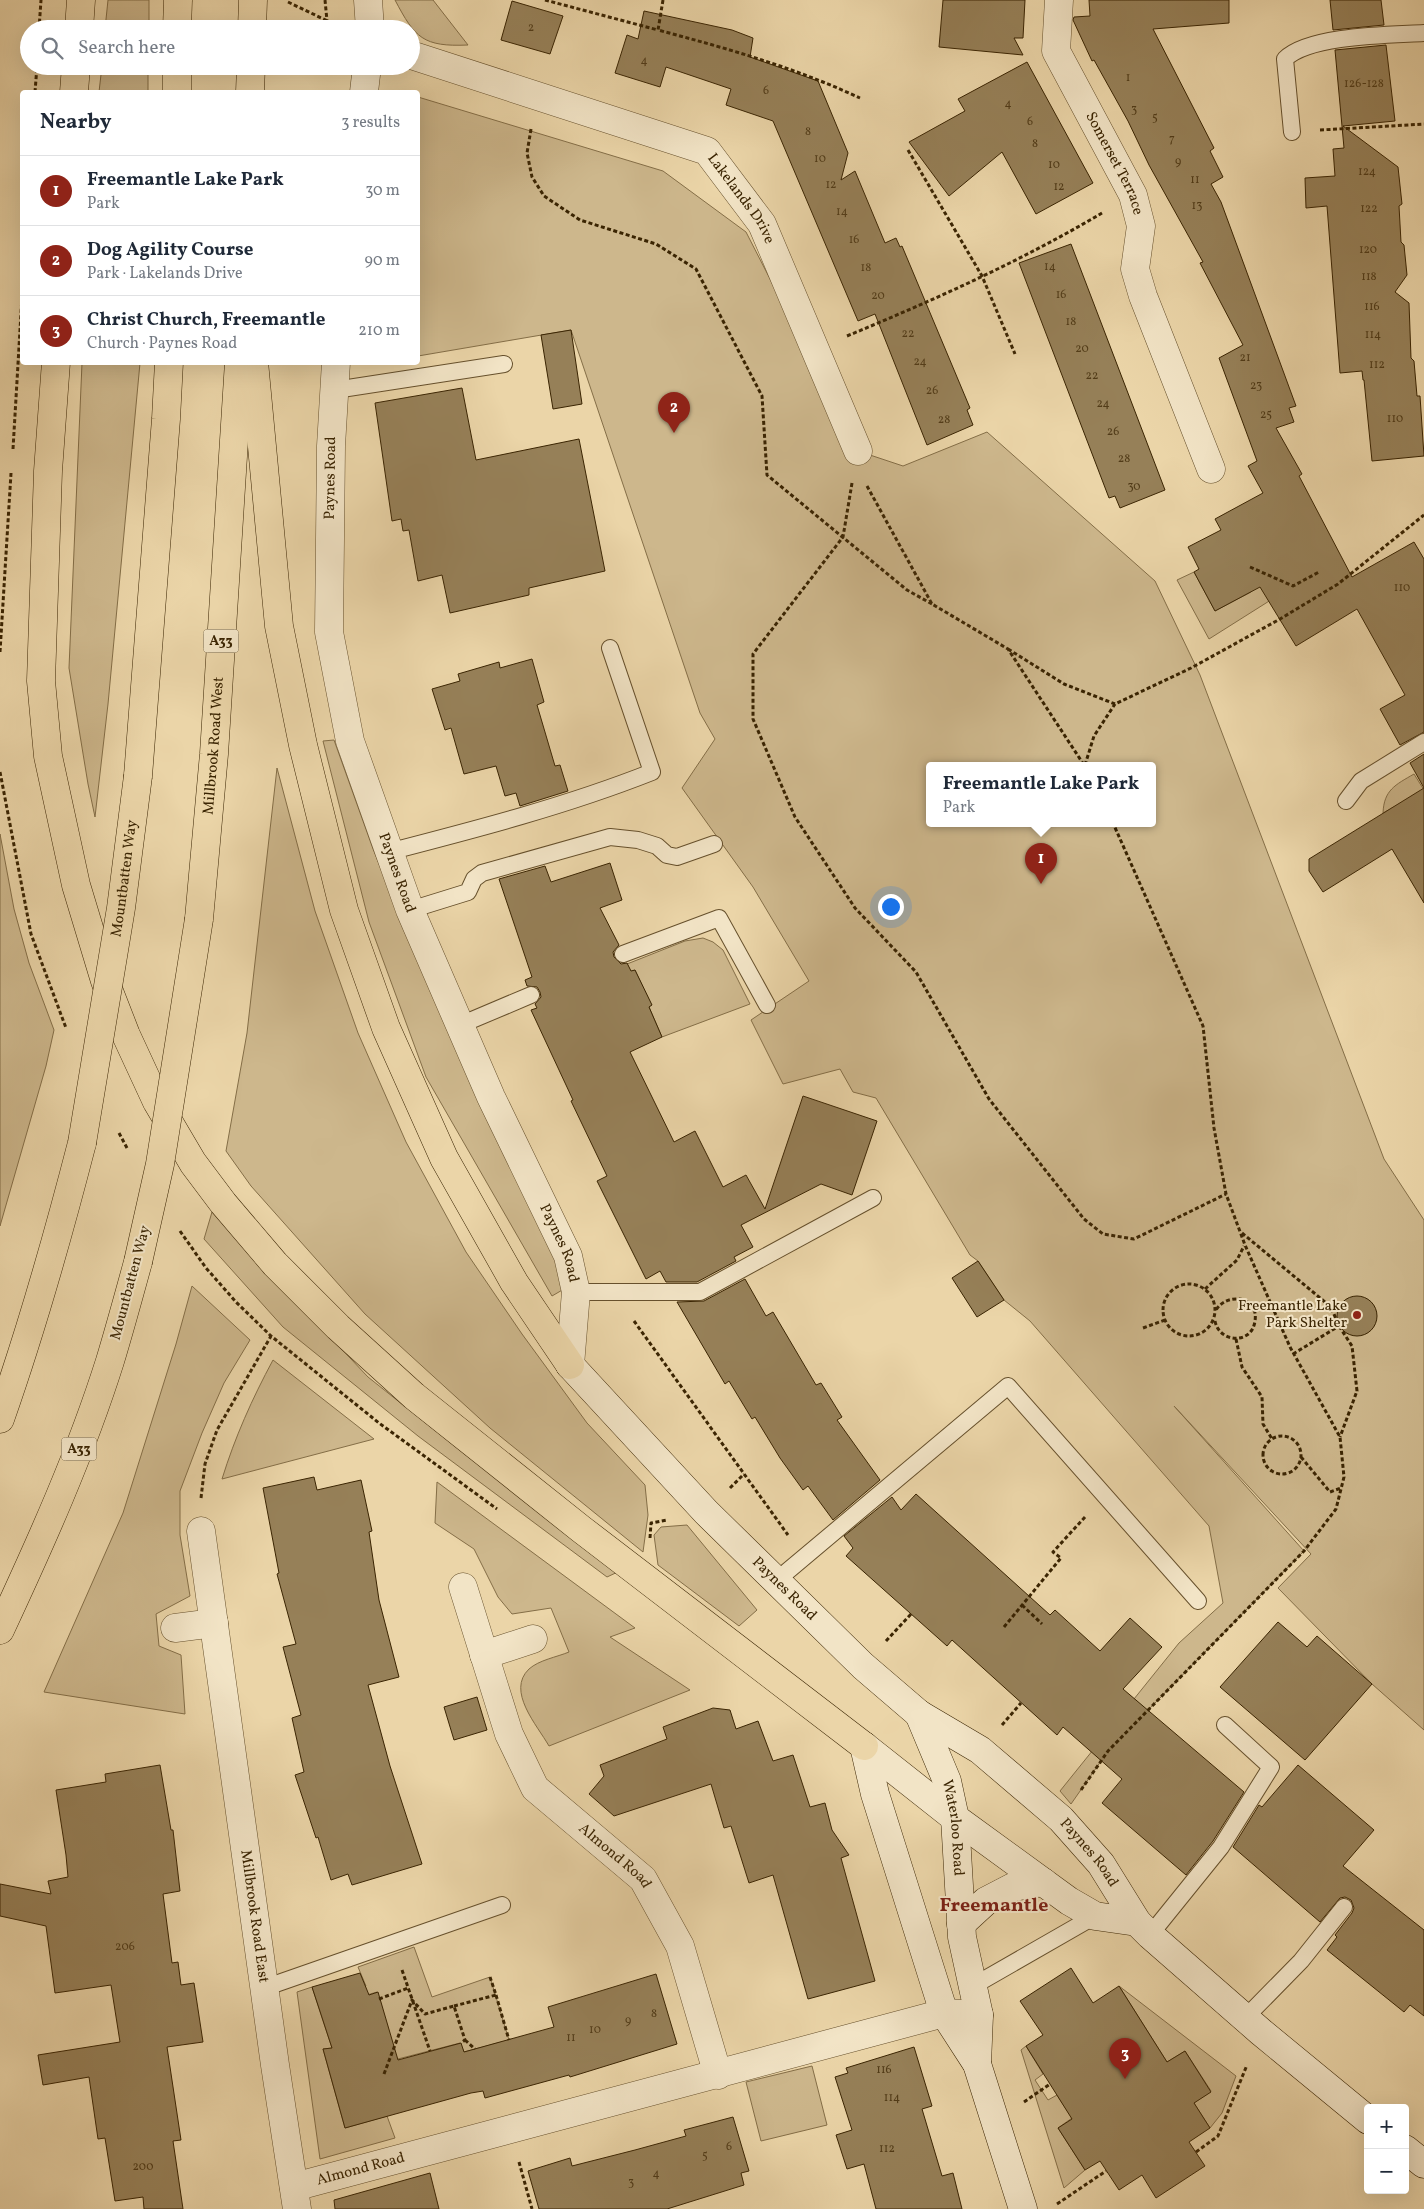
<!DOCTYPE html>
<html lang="en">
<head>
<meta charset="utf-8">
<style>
	body { margin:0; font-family:Vollkorn,serif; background:#f2f2f3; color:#1f2937 }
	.controls { position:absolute; right:15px; bottom:15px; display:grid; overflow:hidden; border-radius:5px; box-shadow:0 5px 20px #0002 }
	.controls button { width:45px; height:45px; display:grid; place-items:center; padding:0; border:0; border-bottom:1px solid #e0e1e3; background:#fff; color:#1f2937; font:25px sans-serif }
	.you { position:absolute; left:890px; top:906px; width:18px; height:18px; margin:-12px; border:4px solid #fff; border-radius:50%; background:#1a73e8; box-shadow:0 0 0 8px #1a73e833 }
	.badge { display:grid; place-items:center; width:32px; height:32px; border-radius:50%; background:#8f2418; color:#fff; font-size:16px; font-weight:700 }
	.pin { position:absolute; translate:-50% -41px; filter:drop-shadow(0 1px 2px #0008) }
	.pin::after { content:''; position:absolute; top:26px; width:18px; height:15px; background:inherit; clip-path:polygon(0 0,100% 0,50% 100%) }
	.popup { position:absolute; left:926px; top:762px; width:230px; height:65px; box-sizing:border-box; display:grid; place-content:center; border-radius:5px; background:#fff; filter:drop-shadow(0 1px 4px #0005); font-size:16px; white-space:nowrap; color:#747a83 }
	.popup b { font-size:19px; color:#1f2937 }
	.popup::after { content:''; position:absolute; left:50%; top:100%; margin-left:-10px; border:10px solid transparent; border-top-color:#fff }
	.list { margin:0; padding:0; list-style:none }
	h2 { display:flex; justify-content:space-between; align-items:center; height:65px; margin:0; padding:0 20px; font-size:21px }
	h2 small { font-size:16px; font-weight:400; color:#747a83 }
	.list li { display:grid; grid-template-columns:32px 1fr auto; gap:15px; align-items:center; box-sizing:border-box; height:70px; padding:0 20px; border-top:1px solid #e0e1e3 }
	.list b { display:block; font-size:19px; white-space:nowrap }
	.list p { margin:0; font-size:16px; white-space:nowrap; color:#747a83 }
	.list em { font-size:16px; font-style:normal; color:#747a83 }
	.icon { flex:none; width:28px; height:28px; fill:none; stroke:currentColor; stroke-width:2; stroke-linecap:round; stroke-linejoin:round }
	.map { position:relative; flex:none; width:1424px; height:2209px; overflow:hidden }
	.search { position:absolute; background:#fff; box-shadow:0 5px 20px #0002; left:20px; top:20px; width:400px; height:55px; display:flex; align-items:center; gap:12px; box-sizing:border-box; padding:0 18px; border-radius:28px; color:#747a83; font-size:19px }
	.panel { position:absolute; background:#fff; box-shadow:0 5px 20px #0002; left:20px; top:90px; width:400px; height:275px; border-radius:5px }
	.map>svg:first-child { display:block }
</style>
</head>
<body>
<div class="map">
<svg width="1424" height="2209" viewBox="0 0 1424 2209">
	<rect width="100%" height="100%" fill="#ebd5a8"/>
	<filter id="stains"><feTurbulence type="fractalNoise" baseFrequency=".004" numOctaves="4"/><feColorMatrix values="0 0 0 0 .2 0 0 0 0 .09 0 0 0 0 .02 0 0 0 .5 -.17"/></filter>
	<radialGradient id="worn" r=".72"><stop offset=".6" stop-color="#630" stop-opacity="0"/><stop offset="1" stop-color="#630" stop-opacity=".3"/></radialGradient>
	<path fill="#cdb78c" stroke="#846e47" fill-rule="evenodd" d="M108,0h41v29h-44z
		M395,0h38l35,45c-45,2 -53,-7 -73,-45z
		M102,66h46v26h-49z
		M418,97l245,74 83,61 112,219 45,15 84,-34 168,149 45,94 184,484 40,61v510l-52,-46 -94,-96 33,-34 -137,-148 130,145 -196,200 -37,53 -11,-13 119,-148 44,-40 -14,-77 -179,-205 -26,-21 -26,-39 -8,-6 -94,-157 -23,-6 -13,-23 -57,15 -32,-64 58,-39 -56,-94 -71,-99 33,-49 -15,-26 -129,-383 -153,26zM930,765h222v58h-222z
		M82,363h58l-32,341 -13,113 -7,-33 -19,-116z
		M1194,572l21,39 36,-19 -10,-20 52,14 -84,53 -32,-59z
		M334,740l39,109 62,152 130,268 -1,20 -12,7 -126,-219 -57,-155 -46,-181z
		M277,768l38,143 43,122 48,109 60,110 56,82 65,89 58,62 3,30 -5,37 -153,-124 -125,-114 -114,-128 -25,-35 21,-118z
		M1414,774l10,16 -41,23c1,-23 12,-28 31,-39z
		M0,834l14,75 15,54 25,67 -8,36 -46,160z
		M703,938l10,4 10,8 27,54 -88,33 -13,-30 2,-2 -16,-35 -4,2 -4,-8 58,-23z
		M212,1212l156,165 99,79 155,114 -15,7 -189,-141 -135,-109 -79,-88z
		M192,1286l58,54 -26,43 -22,50 -22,58v44l10,61 -34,18 3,32 22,9 4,59 -141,-22 79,-179 53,-169z
		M273,1360l101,79 -152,40c13,-42 30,-80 51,-119z
		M437,1482l198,146 -25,9 80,53 -141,56c-12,-21 -43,-55 -20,-77 10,-9 28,-12 40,-17l-18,-44 -39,6 -14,-17 -24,-48 -39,-26z
		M687,1525l70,85 -18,16 -81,-61 -4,-30 7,-8z
		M414,1947l18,50 58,-20 19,63 -45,12 -4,-9 -66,17 -17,-68 -17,5 -3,-8 9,-3 -8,-19z
		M1119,1986l117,90 -14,37 -12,15 -16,-25 17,-12 -26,-40 -18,11z
		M312,1987l20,61 -9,1 22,79 42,-12 8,22 -75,21 -23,-167z
		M1026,2046l17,28 -8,6 13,20 9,-5 15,23 -14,10 27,42 -21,18 -43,-138z
		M812,2066l15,59 -66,16 -15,-59z"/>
	<path fill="#968058" stroke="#3a2402" d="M943,0h82l-2,38h-9l9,17 -84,-8z
		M1089,0h140v23l-76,6 61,119 -4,3 13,26 -12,7 10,18 75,204 -7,2 5,14 -18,6 26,46 -3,2 53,101 62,-35 10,17v173l-24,13 -20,-36 25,-14 -48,-86 -61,37 -36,-59 -45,24 -21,-39 5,-3 -11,-22 33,-17 -6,-11 48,-26 -15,-27 9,-5 -38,-103 24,-13 -43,-82 3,-1 -54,-97 -21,-44 -34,-61 -2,1 -19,-41 1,-3 16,-1z
		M1330,0h51l3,25 -51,5z
		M512,1l51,15 -13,38 -49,-14z
		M644,11l88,19 21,8 -3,19 68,24 30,72 -7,27 14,-9 30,72 11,-5 4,9 2,-1 68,162 -3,2 6,15 -46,20 -52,-131 -17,7 -85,-200 -47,-16 5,-16 -65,-22 -6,20 -45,-14 12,-38 11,4z
		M1386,45l9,76 -52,5 55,41 4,37 -3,2 2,36 3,3 3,30 -12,17 14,11 2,55 3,3 3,35h3l4,60 -52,5 -8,-81h-1l-1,-9 -22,2 -13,-167 -21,2 -1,-30 30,-2 -2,-27 11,-1 -9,-98z
		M1027,62l66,121 -57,31 -34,-62 -53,44 -40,-54 56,-31 -7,-12z
		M1071,244l94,246 -45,18 -5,-12 -6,2 -90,-235z
		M571,330l11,74 -29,5 -12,-74z
		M462,388l14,72 103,-21 26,132 -76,17v7l-79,18 -8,-38 -24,6 -9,-51 -6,1 -2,-12 -9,2 -17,-118z
		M532,659l12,43 -7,3 18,61 5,-1 8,26 -48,15 -4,-13 -11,3 -9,-30 -32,8 -13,-46 -6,2 -13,-41 28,-8 -2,-7 41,-12 1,6z
		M1424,754v149l-32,-54 -69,43 -14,-21v-12l115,-71 -14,-25z
		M610,863l12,37 -22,8 19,37 -6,7 1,5 7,7 6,-1 4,8 4,-1 17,35 -3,2 13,30 -32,15 44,90 21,-11 28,56 23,-12 19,34 38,-113 74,25 -25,74 -31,-11 -80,41 12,22 -19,10 2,4 -39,21h-31l-6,-11 -14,8 -49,-98 10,-5 -36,-75 2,-1 -42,-90 6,-2 -2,-4 6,-7 -1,-5 -3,-5 -10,-1 -2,-6 7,-3 -33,-98 46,-13 6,16z
		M978,1261l26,39 -27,17 -25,-39z
		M745,1279l21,37 7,-4 43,73 5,-2 21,34 -5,3 43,60 -47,40 -25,-34 -5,4 -23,-32 -25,-41 -3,2 -23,-38 -4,3 -48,-82 27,-1z
		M1337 1316a20 20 0 1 1 40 0a20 20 0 1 1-40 0Z
		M314,1477l3,13 44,-10 11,51 -3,1 10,68 20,77 -31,8 22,81 32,98 -70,21 -4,-11 -17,6 -13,-43 -2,1 -21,-63 9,-3 -12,-54 9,-3 -18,-68 13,-3 -19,-70 2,-1 -16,-85z
		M916,1494l134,121 5,-5 45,41 30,-33 32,29 -39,42 121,103 -31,49 -27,34 -84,-72 20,-24 -59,-52 -6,8 -105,-95 -5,6 -101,-90 7,-8 -9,-12 48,-39 9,13z
		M1278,1622l29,25 10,-11 55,48 -67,76 -85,-73z
		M477,1697l10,33 -33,10 -10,-33z
		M713,1708l17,2 6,19 22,-8 15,40 20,-6 17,52 15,-4 7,27 17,25 -8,3 34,123 -67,18 -35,-124 -24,8 -18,-57 -7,2 -13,-44 -97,32 -25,-22 15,-18 -4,-11 67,-26 -4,-12z
		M160,1765l11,65h2l7,61 -17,3 9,69 6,-1 3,23 13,-2 9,59 -36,5 14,93 -8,1 10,68h-39l-1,-12 -28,4 -10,-63 -7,1 -9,-62 -46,8 -5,-30 82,-13 -9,-57 -56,8 -9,-67 -46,-10v-32l51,10 -3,-13 20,-4 -2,-22 -10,-65 50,-8 -1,-8z
		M1298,1765l76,65 -31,36 81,64v86l-14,-11 -6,7 -77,-62 10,-13 -2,-2 17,-22 2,-5 -3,-8 -6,-3 -5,1 -20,24 -87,-75 26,-42 3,2z
		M1071,1968l22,35 26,-17 48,76 18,-11 26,41 -17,11 16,25 -21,14 16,24 -49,32 -14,-23 -23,15 -19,-29 -15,9 -27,-42 14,-9 -46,-73 17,-11 -23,-34z
		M360,1973l9,22 9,-3 20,68 63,-17 3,9 90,-25 -6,-20 108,-33 21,70 -107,33 -1,-2 -84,23 -2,-7 -12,2 -126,35 -22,-79 9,-1 -20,-61z
		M914,2047l18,59 -10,3 20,67 11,-3 9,36h-86l-12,-45 -17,5 -11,-34 16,-5 -17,-53 13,-4 -2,-5z
		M733,2117l16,54 -8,2 3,12 -77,24h-128l-11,-38 42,-13 2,8 63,-16 51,-14 -2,-6z
		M430,2173l9,36h-104l-1,-9z"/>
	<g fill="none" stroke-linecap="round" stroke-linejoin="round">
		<defs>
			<path id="lane" d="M1292,132l-7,-73c24,-24 105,-24 139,-26
				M335,390l169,-26
				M1346,801l15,-20 63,-39
				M388,852c89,-23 178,-46 264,-80l-42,-124
				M410,910l58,-18 6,-13 8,-6 128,-36 28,3 19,6 10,9 10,2 37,-13
				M623,954l96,-36 48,87
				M460,1025l71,-30
				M576,1292h124l173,-94
				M777,1580l231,-194 190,215
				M1150,1935l71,-88 50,-80 -46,-42
				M973,1986l122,-70
				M264,1988l238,-83
				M1245,2018l56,-57 43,-54"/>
			<g id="street">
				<path d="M368,0l2,29"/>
				<path id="s1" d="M1059,0l-3,51 77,144 8,31 -6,43 8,27 68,173"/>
				<path id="s2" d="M411,55l296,96 55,73 96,227"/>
				<path d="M364,92l3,-26"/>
				<path id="s3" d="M336,362l-5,84 -2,186 21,109 60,169 81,187 77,159 8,36 -6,73"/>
				<path id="s4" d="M201,1531l74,534 22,144"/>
				<path id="s5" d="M463,1587l46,147 26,54 108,91 37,67 38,129"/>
				<path d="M175,1628l39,-5"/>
				<path d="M484,1655l49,-16"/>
				<path id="s6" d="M294,2187l650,-174 35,2"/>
			</g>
			<g id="secondary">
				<path id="s7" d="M570,1365l136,147 157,154 56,48 61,36 81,69 40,45 36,58 13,13 111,97 107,88"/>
				<path id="s8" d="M919,1714l28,67 8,37 7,119 17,78 -2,49"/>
				<path d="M864,1746l11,48 69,219 33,51 46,145"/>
				<path d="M864,1746l91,72 114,83 26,15 42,6"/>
				<path d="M961,1924l25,-23 27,-14 30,-5"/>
				<path d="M1405,2149l19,15"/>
			</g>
			<g id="highway">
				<path d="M79,29l2,-29"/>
				<path d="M177,29l1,-29"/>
				<path d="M252,29l1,-29"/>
				<path d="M74,92l2,-26"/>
				<path d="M177,92v-26"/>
				<path d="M250,92l1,-26"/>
				<path d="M56,362l-8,109 -7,210 7,75 28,129 29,96 21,54 31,67 36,61 30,40 52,61 63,63 76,69 167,133 283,217"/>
				<path d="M254,362l25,264 24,119 41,165 42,118 58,130 70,124 56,83"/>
				<path d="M138,776l28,-357 3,-57"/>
				<path id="s9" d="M199,919l15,-165 25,-392"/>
				<path d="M0,1419c32,-91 58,-183 82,-276"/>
				<path d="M0,1630c41,-88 81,-177 110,-269 10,-33 19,-66 28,-99"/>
			</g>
		</defs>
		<use href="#lane" stroke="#66502c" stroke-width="18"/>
		<use href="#street" stroke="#66502c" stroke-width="29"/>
		<use href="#secondary" stroke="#3a2402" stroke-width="29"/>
		<use href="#highway" stroke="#3a2402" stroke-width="29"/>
		<path stroke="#3a2402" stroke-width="3" stroke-dasharray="4 2.5" stroke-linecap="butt" d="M325,0l2,21
			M545,0l113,30
			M663,0l-5,30c71,19 135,37 202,68
			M288,2l48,23
			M39,29l2,-29
			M35,92l2,-26
			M531,129l-4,24 5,24 12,19 36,24 76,24 40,25 66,127 5,79 140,115 25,14
			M1320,130l104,-6
			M908,150l74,126 33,78
			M847,336c87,-36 174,-75 255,-123
			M13,449l9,-153
			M852,483l-9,54 -90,117v65l42,98 60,91 61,64 73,127 95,120 19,15 31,5 92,-45
			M867,486l65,118 76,45 76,116
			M1250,567l43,19 26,-14
			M1008,649l56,35 51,20 76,-36 89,-49 58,-35 86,-69
			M0,652l11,-179
			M1085,765l9,-29 21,-32
			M0,772l31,162 35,94
			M119,1133l8,15
			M180,1231l26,37 30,34 35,34 108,87 118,86
			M1242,1233l89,74 8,19 13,20 5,45 -17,46
			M1163 1310a26 26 0 1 1 52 0a26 26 0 1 1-52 0Z
			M1205,1289l32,-29 7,-14
			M634,1321l154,214
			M1215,1321c4,22 37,24 40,0 4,-25 -28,-29 -39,-11
			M1143,1328l22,-8
			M1236,1339l6,28 20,30 1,27 9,15
			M1293,1354l46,-28
			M1263 1455a19 19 0 1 1 38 0a19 19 0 1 1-38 0Z
			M1301,1457l29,35 11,-4
			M730,1488l14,-14
			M201,1498l4,-34 12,-34 54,-94
			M650,1538l1,-15 16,-3
			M1022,1605l20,19
			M1004,1627l57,-69 -8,-6 32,-35
			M886,1641l25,-27
			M1002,1725l19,-22
			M1081,1790l27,-39 196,-200 32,-42 8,-32 -4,-40 -50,-90 -45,-102 -19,-51 -12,-66 -11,-102 -90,-203
			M402,1970l28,81
			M496,1995l13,45
			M379,1999l29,-11
			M454,2006l42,-11 -6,-18
			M465,2040l10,9
			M384,2074l28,-74 13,14 29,-8 11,34 -4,3
			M1024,2102l26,-18
			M1196,2152l22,-16 29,-71
			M519,2162l13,47
			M1057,2204l49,-33"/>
		<use href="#lane" stroke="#f2e4c6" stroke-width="16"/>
		<use href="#street" stroke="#f2e4c6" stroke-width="28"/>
		<use href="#secondary" stroke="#f2e4c6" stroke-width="28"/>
		<use href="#highway" stroke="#ebd5a8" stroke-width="28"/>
		<defs>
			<g id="highway-bridge">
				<path id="s10" d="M82,1143l39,-235 17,-132"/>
				<path d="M138,1262l22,-98 39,-245"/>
			</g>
		</defs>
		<use href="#highway-bridge" stroke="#3a2402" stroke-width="29" stroke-linecap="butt"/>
		<use href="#highway-bridge" stroke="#ebd5a8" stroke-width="28"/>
	</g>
	<circle fill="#8f2418" stroke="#f2e4c6" stroke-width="2" cx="1357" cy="1315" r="5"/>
	<g text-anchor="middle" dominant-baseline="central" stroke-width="4" stroke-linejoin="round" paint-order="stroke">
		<g font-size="12" fill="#513b18">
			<text x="531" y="28">2</text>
			<text x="644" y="61">4</text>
			<text x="1128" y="78">1</text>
			<text x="1364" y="84">126-128</text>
			<text x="766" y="91">6</text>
			<text x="1008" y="104">4</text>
			<text x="1134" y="110">3</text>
			<text x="1155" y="118">5</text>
			<text x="1030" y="122">6</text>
			<text x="808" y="132">8</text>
			<text x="1172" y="139">7</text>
			<text x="1035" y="144">8</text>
			<text x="820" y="159">10</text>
			<text x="1178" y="162">9</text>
			<text x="1054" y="165">10</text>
			<text x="1367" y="172">124</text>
			<text x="1195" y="180">11</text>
			<text x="831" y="185">12</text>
			<text x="1059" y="187">12</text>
			<text x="1197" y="206">13</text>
			<text x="1369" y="209">122</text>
			<text x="842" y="212">14</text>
			<text x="854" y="240">16</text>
			<text x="1368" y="250">120</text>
			<text x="1050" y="267">14</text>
			<text x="866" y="268">18</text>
			<text x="1369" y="277">118</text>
			<text x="1061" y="295">16</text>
			<text x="878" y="296">20</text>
			<text x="1372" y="307">116</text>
			<text x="1071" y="322">18</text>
			<text x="908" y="334">22</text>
			<text x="1373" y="335">114</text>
			<text x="1082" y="349">20</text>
			<text x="1245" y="358">21</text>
			<text x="920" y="362">24</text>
			<text x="1377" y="365">112</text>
			<text x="1092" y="376">22</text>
			<text x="1256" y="386">23</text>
			<text x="932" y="391">26</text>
			<text x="1103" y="404">24</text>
			<text x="1266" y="415">25</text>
			<text x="1395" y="419">110</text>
			<text x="944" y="420">28</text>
			<text x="1113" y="432">26</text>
			<text x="1124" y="459">28</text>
			<text x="1134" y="487">30</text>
			<text x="1402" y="588">110</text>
			<text x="125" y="1947">206</text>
			<text x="654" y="2014">8</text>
			<text x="628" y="2021">9</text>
			<text x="595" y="2030">10</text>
			<text x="571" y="2038">11</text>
			<text x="884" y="2070">116</text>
			<text x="892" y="2098">114</text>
			<text x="729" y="2147">6</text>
			<text x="887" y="2149">112</text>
			<text x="705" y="2156">5</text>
			<text x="143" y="2167">200</text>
			<text x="656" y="2174">4</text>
			<text x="631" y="2183">3</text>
		</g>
		<g fill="#f2e4c6" stroke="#715e3d" stroke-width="1">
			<rect x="203.5" y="629.5" width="35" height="23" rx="4"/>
			<rect x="61.5" y="1437.5" width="35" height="23" rx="4"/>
		</g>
		<g font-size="14" font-weight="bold" fill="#3a2402">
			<text x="221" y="641">A33</text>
			<text x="79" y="1449">A33</text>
		</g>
		<g font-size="15" fill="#3a2402" stroke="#f2e4c6">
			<text stroke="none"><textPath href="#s1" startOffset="178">Somerset Terrace</textPath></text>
			<text stroke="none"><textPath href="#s2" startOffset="370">Lakelands Drive</textPath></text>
			<text transform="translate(331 478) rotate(-89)">Paynes Road</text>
			<text stroke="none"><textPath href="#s9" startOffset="174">Millbrook Road West</textPath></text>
			<text stroke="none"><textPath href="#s3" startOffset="521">Paynes Road</textPath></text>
			<text stroke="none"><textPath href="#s10" startOffset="268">Mountbatten Way</textPath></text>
			<text stroke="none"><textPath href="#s3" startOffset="926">Paynes Road</textPath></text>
			<text transform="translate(131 1283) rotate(-75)">Mountbatten Way</text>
			<text stroke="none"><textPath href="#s7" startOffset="310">Paynes Road</textPath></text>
			<text stroke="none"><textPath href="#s8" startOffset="120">Waterloo Road</textPath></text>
			<text stroke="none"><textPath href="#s7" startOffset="715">Paynes Road</textPath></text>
			<text stroke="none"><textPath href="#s5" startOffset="319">Almond Road</textPath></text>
			<text stroke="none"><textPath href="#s4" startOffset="389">Millbrook Road East</textPath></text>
			<text stroke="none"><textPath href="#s6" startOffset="69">Almond Road</textPath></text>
		</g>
		<g font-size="15" fill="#3a2402" stroke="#f2e4c6" text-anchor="end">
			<text x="1347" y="1306">Freemantle Lake<tspan x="1347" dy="17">Park Shelter</tspan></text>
		</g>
		<g font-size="20" font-weight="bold" fill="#7a1f14" stroke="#f2e4c6">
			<text x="994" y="1906">Freemantle</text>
		</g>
	</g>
	<rect width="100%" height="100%" filter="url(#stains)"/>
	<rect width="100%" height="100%" fill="url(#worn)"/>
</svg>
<div class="controls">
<button>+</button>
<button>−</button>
</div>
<div class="you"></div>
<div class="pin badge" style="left:1041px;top:884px">1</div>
<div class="popup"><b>Freemantle Lake Park</b>Park</div>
<div class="pin badge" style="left:674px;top:433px">2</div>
<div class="pin badge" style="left:1125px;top:2079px">3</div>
<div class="search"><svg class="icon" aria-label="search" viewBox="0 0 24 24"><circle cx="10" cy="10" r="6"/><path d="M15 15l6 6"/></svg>Search here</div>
<section class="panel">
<h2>Nearby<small>3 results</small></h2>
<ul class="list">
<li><span class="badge">1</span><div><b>Freemantle Lake Park</b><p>Park</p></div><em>30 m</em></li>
<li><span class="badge">2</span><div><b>Dog Agility Course</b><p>Park · Lakelands Drive</p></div><em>90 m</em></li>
<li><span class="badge">3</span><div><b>Christ Church, Freemantle</b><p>Church · Paynes Road</p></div><em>210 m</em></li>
</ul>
</section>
</div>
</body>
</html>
